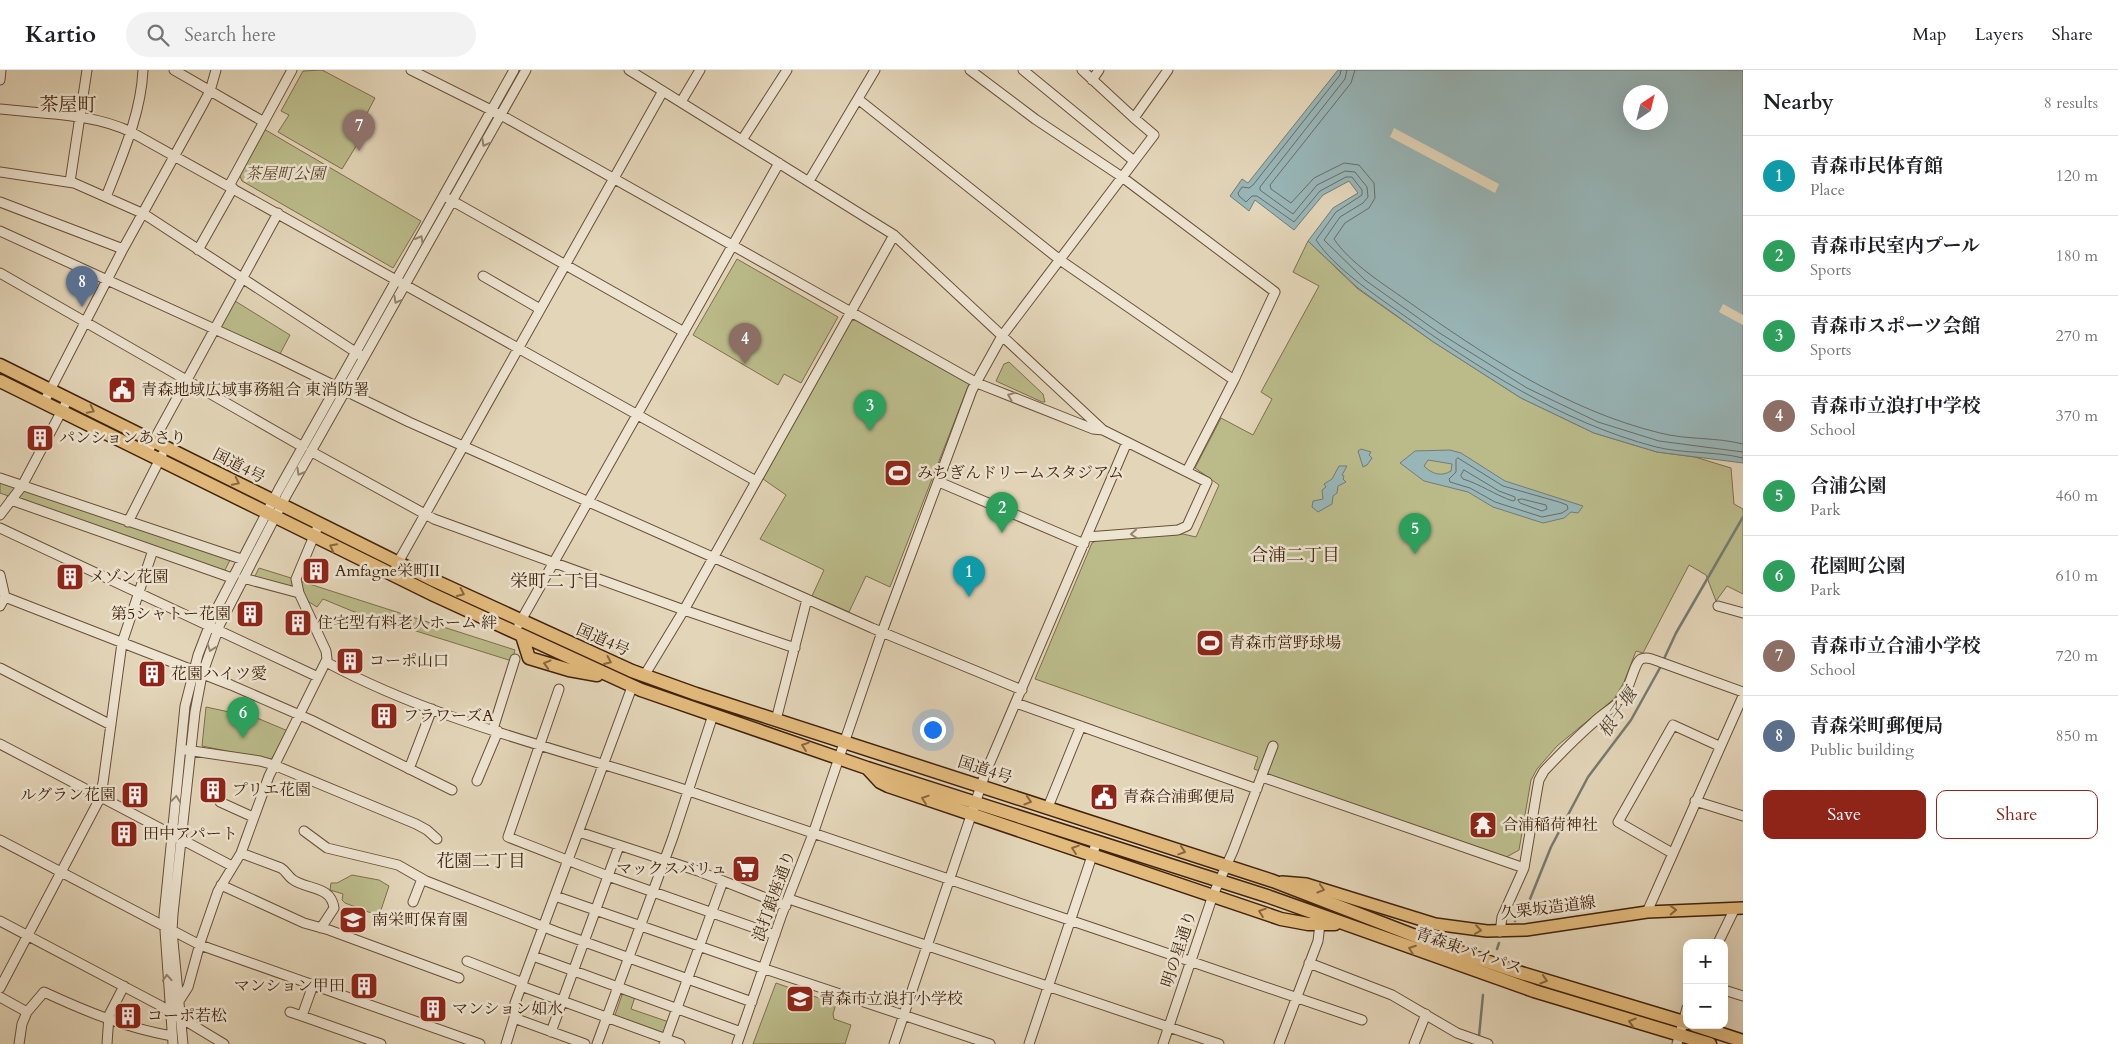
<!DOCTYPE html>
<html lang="en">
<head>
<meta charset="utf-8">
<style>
	body { margin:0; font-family:Cardo,"Noto Serif JP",serif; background:#f2f2f2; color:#202124 }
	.controls { position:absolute; right:15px; bottom:15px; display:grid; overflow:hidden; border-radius:10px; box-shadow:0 5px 20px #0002 }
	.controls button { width:45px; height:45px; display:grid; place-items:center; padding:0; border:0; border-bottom:1px solid #e0e0e0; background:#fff; color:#202124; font:25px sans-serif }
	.compass { position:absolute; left:1623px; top:15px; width:45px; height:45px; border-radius:50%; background:#fff; box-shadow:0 5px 20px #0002; rotate:35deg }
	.you { position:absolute; left:932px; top:659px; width:18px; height:18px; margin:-12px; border:4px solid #fff; border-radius:50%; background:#1a73e8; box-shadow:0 0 0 8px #1a73e833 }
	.badge { display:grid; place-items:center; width:32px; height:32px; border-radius:50%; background:#8f2418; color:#fff; font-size:16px; font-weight:700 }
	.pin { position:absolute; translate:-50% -41px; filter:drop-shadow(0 1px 2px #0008) }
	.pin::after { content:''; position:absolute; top:26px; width:18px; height:15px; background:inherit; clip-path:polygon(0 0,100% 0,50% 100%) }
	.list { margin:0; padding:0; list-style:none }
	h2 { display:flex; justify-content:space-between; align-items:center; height:65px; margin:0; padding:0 20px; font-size:21px }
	h2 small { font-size:16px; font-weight:400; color:#757577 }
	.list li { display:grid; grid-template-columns:32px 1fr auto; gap:15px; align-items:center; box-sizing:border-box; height:80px; padding:0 20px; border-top:1px solid #e0e0e0 }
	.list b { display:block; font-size:19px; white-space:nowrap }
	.list p { margin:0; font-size:16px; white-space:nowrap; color:#757577 }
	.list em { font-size:16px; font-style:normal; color:#757577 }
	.actions { display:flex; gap:10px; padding:15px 20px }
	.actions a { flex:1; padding:11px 0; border:1px solid #8f2418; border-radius:10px; text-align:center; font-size:18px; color:#8f2418 }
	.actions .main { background:#8f2418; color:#fff }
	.icon { flex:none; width:28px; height:28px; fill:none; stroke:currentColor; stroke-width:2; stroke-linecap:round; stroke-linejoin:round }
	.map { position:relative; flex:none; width:1743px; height:974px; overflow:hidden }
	header { display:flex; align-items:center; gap:30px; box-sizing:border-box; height:70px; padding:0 25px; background:#fff; border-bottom:1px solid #e0e0e0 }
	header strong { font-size:24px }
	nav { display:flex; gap:28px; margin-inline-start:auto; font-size:18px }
	.search { width:350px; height:45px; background:#f2f2f2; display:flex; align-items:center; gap:12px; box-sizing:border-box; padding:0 18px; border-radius:28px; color:#757577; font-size:19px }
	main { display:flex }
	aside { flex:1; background:#fff }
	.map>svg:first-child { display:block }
</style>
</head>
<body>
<header>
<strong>Kartio</strong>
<div class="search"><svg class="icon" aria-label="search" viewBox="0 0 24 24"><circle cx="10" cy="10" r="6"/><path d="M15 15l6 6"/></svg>Search here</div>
<nav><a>Map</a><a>Layers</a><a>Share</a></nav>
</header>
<main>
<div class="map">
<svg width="1743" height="974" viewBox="0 0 1743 974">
	<rect width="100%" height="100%" fill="#e3d5b8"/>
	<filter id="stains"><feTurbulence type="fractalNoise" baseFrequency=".004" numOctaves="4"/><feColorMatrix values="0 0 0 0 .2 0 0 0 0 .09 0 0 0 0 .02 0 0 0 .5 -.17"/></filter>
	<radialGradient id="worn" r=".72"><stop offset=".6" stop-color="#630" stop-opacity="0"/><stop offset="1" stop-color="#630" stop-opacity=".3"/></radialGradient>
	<path fill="#bbbb8a" stroke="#7e6f4b" d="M322,0l53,28 -22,42 5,3 -16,26 -64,-37 11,-17 -8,-4 22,-40z
		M264,59l157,92 -28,47 -151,-87 -3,-7z
		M1308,171l50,48 74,52 89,57 73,35 63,19 38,5 36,11 3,36 9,5v85l-16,-8 -11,15 -10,-26 -17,-10 -46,88 -7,-2 -12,31 -10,17 -57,47 -20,23 -6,11 -12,70 -16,9 -249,-90 4,-12 -223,-78 57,-136 6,-3 85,-6 13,3 23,-52 -24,-17 26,-50 32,17 19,-36 -11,-7 58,-106 -26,-14z
		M737,189l101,58 -37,66 -17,-9 -6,11 -85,-50z
		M235,231l55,34 -10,19 -57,-25 -2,-4z
		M856,250l113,64 -79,203 -24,-11 -17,36 -37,-16 12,-26 -64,-31 26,-44 -23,-16 88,-158z
		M1009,292l34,32 2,8h-3l-46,-21 8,-17z
		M0,410l231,78 -7,14 -224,-79z
		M259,498l32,10 4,12 -42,-10z
		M300,511l215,69 -3,11 -160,-50 -29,-12 -6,8 -11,-7z
		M206,637l51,11 31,13 -17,29 -69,-14z
		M352,805l27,5 10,6 -10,30 -34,-13 -3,-3 1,-6 -13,-4 1,-7h6z
		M776,913l60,21 -3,10 1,5 17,6 -6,19h-92z
		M623,922l12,5 -4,12 38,13 -4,14 -49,-18 -1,-3z"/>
	<path fill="#98b6b8" stroke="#757b73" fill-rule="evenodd" d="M1338,0h405v393l-86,-11 -63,-19 -73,-35 -89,-57 -74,-53 -50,-47 25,-33 25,-15 -9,-12 -26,14 -29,35 -39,-30 -6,11 -19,-15 12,-17 6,4zM1630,22h30v30h-30z
		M1361,379l10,3 -2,3 3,3 -5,7 -4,2 -5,-16z
		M1450,380l11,3 44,28 78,25 -5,7 -7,-1 -7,6 -21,5 -50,-16 -25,-15 -44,-11 -24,-18 15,-12zM1428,390l24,4 -1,7c-10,6 -19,3 -27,-5z
		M1339,396h8l-5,9 2,1 -1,3 3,3 -8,4 -1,7 -4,3 -1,8 -14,8 -6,-5 1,-6 10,-2 -1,-9 4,-3 -2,-3 8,-5z"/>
	<path fill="#e3d5b8" d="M1394,58l105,56 -4,9 -105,-56z
		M1723,234l20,11v10l-24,-13z"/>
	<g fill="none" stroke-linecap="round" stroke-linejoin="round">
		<path stroke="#6c6c62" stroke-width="1" d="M1341,0l-1,5 -87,110 -4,3 -7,-1 -4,6 1,3 7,6 6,-6h5l37,26 26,-31 26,-14h6l10,13v5l-26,17 -20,28c19,28 55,52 83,72 79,56 162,110 257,135 29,7 59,4 87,11
			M1347,0l-2,9 -85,108v3l33,24 24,-29 28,-14 10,1 12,15 1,10 -5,6 -23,14 -16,23 41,40 73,52 89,56 71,34 61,19 84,11
			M1355,0l-4,13 -81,102 1,4 20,14 23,-25 30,-15 15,2 15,18 1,15 -6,10 -24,15 -11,16c16,24 48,44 72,61 78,55 160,110 254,133 27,7 56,4 83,11
			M1458,388l45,28 56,16 8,3 1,4 -6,4 -20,4 -47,-15 -25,-14 -20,-6 -1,-3 7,-7v-12z
			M1464,400l35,21 16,6v3l-2,1c-18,-6 -33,-17 -50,-22l-2,-3z
			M1522,429l24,6 1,4 -5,2 -22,-8 -2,-3z"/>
		<path stroke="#757b73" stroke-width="2.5" d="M1663,591l13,-28 67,-116
			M1515,851l13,-17 23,-57 37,-70 43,-57 30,-54
			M1497,879l2,-6
			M1479,966l4,-41"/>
		<defs>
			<path id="minor" d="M174,0l90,52
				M411,0l90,45 476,268 116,46 10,1
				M629,0l265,165 209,195 104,52 -20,44 -9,4 -91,7
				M970,0l65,49 87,58 153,115 -41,88 -47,91
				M1023,0l111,91
				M0,10l1,-10
				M1092,10l7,-10
				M858,29l202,161 174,120
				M681,32l19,-32
				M0,39c43,5 92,4 131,23l625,349
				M1134,48l34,-48
				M742,70l45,-70
				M0,102l74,11 70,31 216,141
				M809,111l66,-111
				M70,112l17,-112
				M229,116l63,-116
				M106,127c16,-41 35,-83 37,-127
				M449,129l235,133
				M0,132l123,47
				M0,161l278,127 131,64 463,206 150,62
				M198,180l35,-62
				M0,203l303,174
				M483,206l57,33
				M44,332l79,-153 79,-143 8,-15 6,-21
				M312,382l122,67 250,91 111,38
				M147,383l131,-240
				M0,408l241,81
				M939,412l145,62
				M11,430l221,78
				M0,445l22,-29 46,-87
				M128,452l34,-67
				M0,458l318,149
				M396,496l267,-475
				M0,505l5,22 -5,9
				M243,508l56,15
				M5,527l226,88 80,35 141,70
				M1718,536l25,7
				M519,554l260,-461
				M326,592c113,61 242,89 363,129 224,76 449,152 673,229
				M0,598l111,57
				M644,606l40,-66 210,-375
				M559,619l-51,148 100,39 167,59
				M1016,633l241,86
				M776,650l31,-121
				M493,659l22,-70
				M0,674l232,122
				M186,680l74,11 14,4 142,59 11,6 10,9
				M409,699l23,-60
				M1262,707l262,91 -22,49 -2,15
				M477,711l21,-50
				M1695,731l48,15
				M220,732l33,15
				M1048,737l33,-81
				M304,761l23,17 71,17 28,16 131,51 195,70
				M579,762l119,39 88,35
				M0,770l200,105 280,99
				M241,783l40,15c5,3 7,8 11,11 14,11 39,6 42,29l-13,20
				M1672,783l-54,-31 55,-97 46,21
				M1524,798l13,-77 2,-11 5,-9c16,-17 33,-34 50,-49 9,-9 22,-15 29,-25 7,-9 11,-34 18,-38 6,-3 13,1 19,3l83,30
				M221,815l83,38 25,7 130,48
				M555,826l201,70 234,78
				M789,829l430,145
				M413,832l9,-23
				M1647,842l96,-216
				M0,851l161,85 63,38
				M1718,873l17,-35
				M533,886l208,76
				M467,891l56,22
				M1309,893l83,32 65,38 31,11
				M313,915l-11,31 79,28
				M521,916l159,58
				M0,918l98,-186 5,-19 19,-140 31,-93
				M1724,920l19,6
				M0,927l27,15 -5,12 -3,20
				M179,931l9,-14 13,-47 17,-49 23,-38 28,-77 58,-117 -1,-8 -27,-58 -3,-14 23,-55
				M27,942l17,-20c41,19 82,36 128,44
				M290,942l12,4
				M514,948l71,26
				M551,962l68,-186
				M107,974l2,-29 15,-29
				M173,974l-9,-128 21,-210 13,-51 15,-39 66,-127 235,-419
				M183,974l-11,-113 1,-17 22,-202 7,-37 18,-51 67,-130 239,-424
				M506,974l8,-26 1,-15 117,-316
				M597,974l76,-207 40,-122
				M664,974l59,-163
				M737,974l45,-130 31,-80 69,-202 90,-242 30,-54 152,-201 -20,-17 -52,-48
				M894,974l91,-270 142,-332
				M1029,974l68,-203
				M1163,974l50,-149 20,-44 40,-105
				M1279,974l39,-103 2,-17
				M1414,974l12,-30
				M1677,974l10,-36"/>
			<path id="major" d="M1282,812l24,2 129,40 52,7 39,-1 121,-18 96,-4"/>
			<path id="highway" d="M0,295l431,214 201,92 64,23 577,187 158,61 87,30 169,51
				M0,311l434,214 207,95 226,78 400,128 267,95 176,53
				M522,566l7,22 40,12 28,5
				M867,698l13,14 8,4 393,133 27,5h27
				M1694,955l49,16"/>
		</defs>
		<use href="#minor" stroke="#695037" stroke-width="11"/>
		<use href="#major" stroke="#40230c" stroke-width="14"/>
		<use href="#highway" stroke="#40230c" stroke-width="15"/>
		<use href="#minor" stroke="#ede4d1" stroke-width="9"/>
		<use href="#major" stroke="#e2ba7c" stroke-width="11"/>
		<use href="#highway" stroke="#e2ba7c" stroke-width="12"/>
	</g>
	<defs><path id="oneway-chevron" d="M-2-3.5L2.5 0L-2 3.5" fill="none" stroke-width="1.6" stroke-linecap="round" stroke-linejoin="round" transform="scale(1.25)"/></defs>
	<g stroke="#96846e">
		<use href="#oneway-chevron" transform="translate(485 73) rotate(119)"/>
		<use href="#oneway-chevron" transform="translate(420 169) rotate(-60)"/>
		<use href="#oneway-chevron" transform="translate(397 230) rotate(119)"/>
		<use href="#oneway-chevron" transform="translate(1011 326) rotate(-158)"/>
		<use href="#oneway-chevron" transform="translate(300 402) rotate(120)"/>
		<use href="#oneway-chevron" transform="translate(1134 464) rotate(175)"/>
		<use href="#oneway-chevron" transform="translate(211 578) rotate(109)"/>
		<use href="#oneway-chevron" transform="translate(176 729) rotate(-83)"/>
		<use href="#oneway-chevron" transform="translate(167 908) rotate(-94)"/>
	</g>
	<g stroke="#89673e">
		<use href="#oneway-chevron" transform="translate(91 340) rotate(26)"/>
		<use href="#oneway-chevron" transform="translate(236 412) rotate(26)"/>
		<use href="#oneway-chevron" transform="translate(333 477) rotate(-153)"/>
		<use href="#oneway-chevron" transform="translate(461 523) rotate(25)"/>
		<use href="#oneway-chevron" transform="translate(608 591) rotate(24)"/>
		<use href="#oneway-chevron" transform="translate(547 594) rotate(-164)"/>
		<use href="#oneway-chevron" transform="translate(805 676) rotate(-161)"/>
		<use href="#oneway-chevron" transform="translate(925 729) rotate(-161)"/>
		<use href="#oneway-chevron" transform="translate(1028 731) rotate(17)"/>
		<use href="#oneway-chevron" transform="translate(1075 779) rotate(-161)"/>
		<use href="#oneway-chevron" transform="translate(1182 781) rotate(18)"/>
		<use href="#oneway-chevron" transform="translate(1321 819) rotate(17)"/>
		<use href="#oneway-chevron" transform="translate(1673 840) rotate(-2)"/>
		<use href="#oneway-chevron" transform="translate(1262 842) rotate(-161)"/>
		<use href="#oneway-chevron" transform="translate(1478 860) rotate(8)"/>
		<use href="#oneway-chevron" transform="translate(1412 879) rotate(-160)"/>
		<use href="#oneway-chevron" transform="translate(1544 910) rotate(17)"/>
		<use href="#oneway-chevron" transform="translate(1632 952) rotate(-163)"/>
	</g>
	<defs>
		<symbol id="civic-square" viewBox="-11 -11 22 22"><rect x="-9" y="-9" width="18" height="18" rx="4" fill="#8f2418" stroke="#ede4d1"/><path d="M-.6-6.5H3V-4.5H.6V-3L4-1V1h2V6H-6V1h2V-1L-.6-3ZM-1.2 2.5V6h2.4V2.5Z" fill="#fff"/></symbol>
		<symbol id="building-square" viewBox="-11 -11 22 22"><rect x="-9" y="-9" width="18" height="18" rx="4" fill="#8f2418" stroke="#ede4d1"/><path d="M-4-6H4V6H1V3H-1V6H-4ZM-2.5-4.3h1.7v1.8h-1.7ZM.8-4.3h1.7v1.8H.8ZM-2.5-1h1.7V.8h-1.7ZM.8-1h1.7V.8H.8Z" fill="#fff"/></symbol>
		<symbol id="stadium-square" viewBox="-11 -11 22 22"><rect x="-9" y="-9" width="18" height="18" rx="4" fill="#8f2418" stroke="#ede4d1"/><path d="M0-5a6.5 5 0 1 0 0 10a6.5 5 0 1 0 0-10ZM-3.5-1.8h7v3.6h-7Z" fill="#fff"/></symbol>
		<symbol id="temple-square" viewBox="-11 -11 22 22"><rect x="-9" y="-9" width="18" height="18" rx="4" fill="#8f2418" stroke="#ede4d1"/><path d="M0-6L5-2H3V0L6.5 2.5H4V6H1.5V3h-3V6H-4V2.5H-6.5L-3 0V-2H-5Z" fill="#fff"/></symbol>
		<symbol id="supermarket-square" viewBox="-11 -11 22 22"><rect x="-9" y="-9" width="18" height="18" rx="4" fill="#8f2418" stroke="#ede4d1"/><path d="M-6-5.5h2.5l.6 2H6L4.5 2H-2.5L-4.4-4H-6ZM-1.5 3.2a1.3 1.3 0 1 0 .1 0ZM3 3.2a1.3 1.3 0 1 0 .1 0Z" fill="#fff"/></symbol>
		<symbol id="school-square" viewBox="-11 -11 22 22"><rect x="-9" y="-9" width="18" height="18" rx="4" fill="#8f2418" stroke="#ede4d1"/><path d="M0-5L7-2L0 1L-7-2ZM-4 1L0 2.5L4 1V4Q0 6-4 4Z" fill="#fff"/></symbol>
	</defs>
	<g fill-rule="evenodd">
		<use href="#civic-square" x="106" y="304" width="32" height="32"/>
		<use href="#building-square" x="24" y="352" width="32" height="32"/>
		<use href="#stadium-square" x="882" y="387" width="32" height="32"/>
		<use href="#building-square" x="300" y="485" width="32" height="32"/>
		<use href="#building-square" x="54" y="491" width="32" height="32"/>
		<use href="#building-square" x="234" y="528" width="32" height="32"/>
		<use href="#building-square" x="282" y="537" width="32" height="32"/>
		<use href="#stadium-square" x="1194" y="557" width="32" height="32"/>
		<use href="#building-square" x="334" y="575" width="32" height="32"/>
		<use href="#building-square" x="136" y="588" width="32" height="32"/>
		<use href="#building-square" x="368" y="630" width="32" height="32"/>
		<use href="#building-square" x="197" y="704" width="32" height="32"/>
		<use href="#building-square" x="119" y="709" width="32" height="32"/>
		<use href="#civic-square" x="1088" y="711" width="32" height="32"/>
		<use href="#temple-square" x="1467" y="739" width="32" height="32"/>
		<use href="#building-square" x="108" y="748" width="32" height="32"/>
		<use href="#supermarket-square" x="730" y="783" width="32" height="32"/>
		<use href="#school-square" x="337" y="834" width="32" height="32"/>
		<use href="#building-square" x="348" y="900" width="32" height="32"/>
		<use href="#school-square" x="784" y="913" width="32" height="32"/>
		<use href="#building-square" x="417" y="923" width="32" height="32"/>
		<use href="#building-square" x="112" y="930" width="32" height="32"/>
	</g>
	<g text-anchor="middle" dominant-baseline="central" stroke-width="5" stroke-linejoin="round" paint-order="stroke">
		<g font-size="16" font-style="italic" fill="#5f492c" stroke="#ede4d1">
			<text x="285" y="104">茶屋町公園</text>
		</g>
		<g font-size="16" fill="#40230c" stroke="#ede4d1" text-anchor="start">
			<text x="141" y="320">青森地域広域事務組合 東消防署</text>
			<text x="59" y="368">パンションあさり</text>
			<text x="917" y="403">みちぎんドリームスタジアム</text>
			<text x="335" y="501">Amfagne栄町II</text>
			<text x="89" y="507">メゾン花園</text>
			<text x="231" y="544" text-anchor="end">第5シャトー花園</text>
			<text x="317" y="553">住宅型有料老人ホーム 絆</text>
			<text x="1229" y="573">青森市営野球場</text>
			<text x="369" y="591">コーポ山口</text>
			<text x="171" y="604">花園ハイツ愛</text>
			<text x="403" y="646">フラワーズA</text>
			<text x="232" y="720">プリエ花園</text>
			<text x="116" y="725" text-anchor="end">ルグラン花園</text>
			<text x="1123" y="727">青森合浦郵便局</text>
			<text x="1502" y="755">合浦稲荷神社</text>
			<text x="143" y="764">田中アパート</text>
			<text x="727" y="799" text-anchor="end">マックスバリュ</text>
			<text x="372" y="850">南栄町保育園</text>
			<text x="345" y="916" text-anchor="end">マンション甲田</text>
			<text x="819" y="929">青森市立浪打小学校</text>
			<text x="452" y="939">マンション如水</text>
			<text x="147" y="946">コーポ若松</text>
		</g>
		<g font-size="16" fill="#40230c" stroke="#ede4d1">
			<text transform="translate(239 396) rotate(27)">国道4号</text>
			<text transform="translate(603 570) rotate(24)">国道4号</text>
			<text transform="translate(985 700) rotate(18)">国道4号</text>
			<text transform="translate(774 826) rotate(-70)">浪打銀座通り</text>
			<text transform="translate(1548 838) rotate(-7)">久栗坂造道線</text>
			<text transform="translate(1179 879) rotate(-72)">明の星通り</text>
			<text transform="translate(1469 881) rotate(19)">青森東バイパス</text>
		</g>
		<g font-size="18" fill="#40230c" stroke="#ede4d1">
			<text x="1295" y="485">合浦二丁目</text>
			<text x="555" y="511">栄町二丁目</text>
			<text x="481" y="791">花園二丁目</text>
		</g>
		<g font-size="18" font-style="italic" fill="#564837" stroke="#ede4d1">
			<text transform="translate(1618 643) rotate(-56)">根子堰</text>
		</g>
		<g font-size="19" fill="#40230c" stroke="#ede4d1">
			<text x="68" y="35">茶屋町</text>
		</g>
	</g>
	<rect width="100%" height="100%" filter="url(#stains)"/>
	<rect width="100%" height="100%" fill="url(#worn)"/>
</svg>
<div class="controls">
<button>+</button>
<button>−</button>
</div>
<svg class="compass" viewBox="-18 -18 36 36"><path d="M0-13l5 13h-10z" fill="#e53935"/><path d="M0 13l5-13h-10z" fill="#757577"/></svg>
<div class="you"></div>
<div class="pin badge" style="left:969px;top:527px;background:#0f9aa8">1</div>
<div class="pin badge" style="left:1002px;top:463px;background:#2e9e5b">2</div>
<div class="pin badge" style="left:870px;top:361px;background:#2e9e5b">3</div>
<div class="pin badge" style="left:745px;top:294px;background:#8d6e63">4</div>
<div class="pin badge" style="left:1415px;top:484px;background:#2e9e5b">5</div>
<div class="pin badge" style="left:243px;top:668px;background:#2e9e5b">6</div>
<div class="pin badge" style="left:359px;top:81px;background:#8d6e63">7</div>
<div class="pin badge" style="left:82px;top:237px;background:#5c6f8a">8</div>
</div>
<aside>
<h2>Nearby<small>8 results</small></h2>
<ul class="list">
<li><span class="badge" style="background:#0f9aa8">1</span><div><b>青森市民体育館</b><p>Place</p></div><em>120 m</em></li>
<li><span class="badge" style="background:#2e9e5b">2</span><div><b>青森市民室内プール</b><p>Sports</p></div><em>180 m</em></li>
<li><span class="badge" style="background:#2e9e5b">3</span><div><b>青森市スポーツ会館</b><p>Sports</p></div><em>270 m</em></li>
<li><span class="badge" style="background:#8d6e63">4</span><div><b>青森市立浪打中学校</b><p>School</p></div><em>370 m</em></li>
<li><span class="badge" style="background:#2e9e5b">5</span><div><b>合浦公園</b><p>Park</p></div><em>460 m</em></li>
<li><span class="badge" style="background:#2e9e5b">6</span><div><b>花園町公園</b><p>Park</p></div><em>610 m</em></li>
<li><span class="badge" style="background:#8d6e63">7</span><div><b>青森市立合浦小学校</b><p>School</p></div><em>720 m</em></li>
<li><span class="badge" style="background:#5c6f8a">8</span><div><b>青森栄町郵便局</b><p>Public building</p></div><em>850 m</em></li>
</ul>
<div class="actions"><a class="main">Save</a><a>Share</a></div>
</aside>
</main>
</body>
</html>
